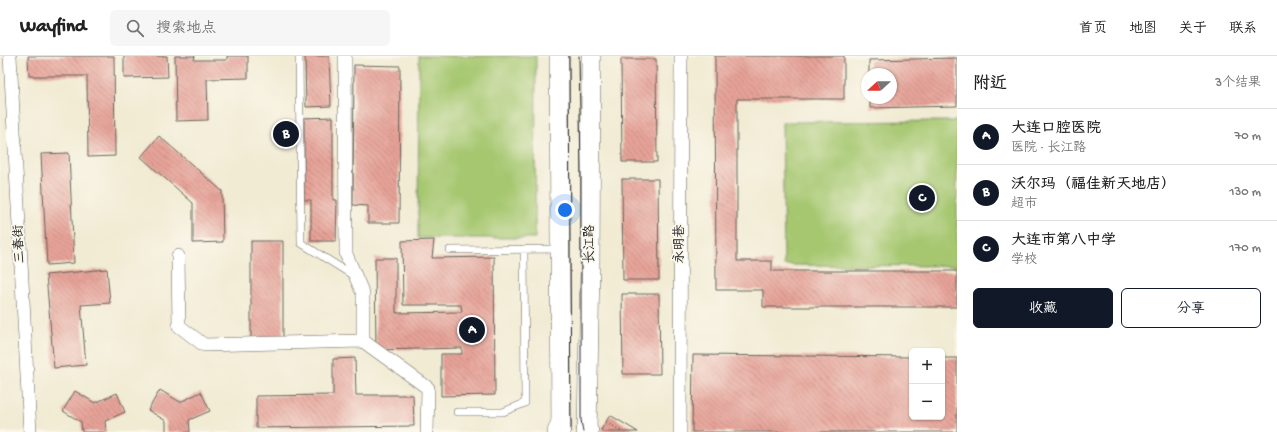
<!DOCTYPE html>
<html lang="zh">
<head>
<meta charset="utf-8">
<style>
	body { margin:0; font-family:"Gochi Hand","LXGW WenKai TC",sans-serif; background:#f6f6f6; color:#222 }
	.controls { position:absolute; right:12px; bottom:12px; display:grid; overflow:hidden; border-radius:6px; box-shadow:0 1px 3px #0004 }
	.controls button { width:36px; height:36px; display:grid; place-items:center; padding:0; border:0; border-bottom:1px solid #e0e0e0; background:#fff; color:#222; font:20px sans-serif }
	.compass { position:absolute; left:861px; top:12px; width:36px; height:36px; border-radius:50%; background:#fff; box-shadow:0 1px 3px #0004; rotate:249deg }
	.you { position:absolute; left:565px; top:154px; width:14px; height:14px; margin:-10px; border:3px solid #fff; border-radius:50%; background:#1a73e8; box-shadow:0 0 0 6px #1a73e833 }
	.badge { display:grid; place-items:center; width:26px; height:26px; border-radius:50%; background:#111827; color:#fff; font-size:13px; font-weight:700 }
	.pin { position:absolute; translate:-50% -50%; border:2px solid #fff; box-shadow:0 1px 4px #0006 }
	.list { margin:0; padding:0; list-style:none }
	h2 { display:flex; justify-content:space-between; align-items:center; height:52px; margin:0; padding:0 16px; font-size:17px }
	h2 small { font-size:13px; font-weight:400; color:#767676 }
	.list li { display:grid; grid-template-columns:26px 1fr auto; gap:12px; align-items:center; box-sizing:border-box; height:56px; padding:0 16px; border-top:1px solid #e0e0e0 }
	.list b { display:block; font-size:15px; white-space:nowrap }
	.list p { margin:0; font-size:13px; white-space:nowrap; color:#767676 }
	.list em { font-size:13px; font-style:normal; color:#767676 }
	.actions { display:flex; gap:8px; padding:12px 16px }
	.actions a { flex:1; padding:9px 0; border:1px solid #111827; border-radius:6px; text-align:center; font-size:14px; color:#111827 }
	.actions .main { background:#111827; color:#fff }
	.icon { flex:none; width:22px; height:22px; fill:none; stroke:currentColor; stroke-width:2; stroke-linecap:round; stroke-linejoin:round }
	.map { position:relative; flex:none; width:957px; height:376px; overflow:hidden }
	header { display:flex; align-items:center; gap:24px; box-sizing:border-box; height:56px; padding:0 20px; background:#fff; border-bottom:1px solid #e0e0e0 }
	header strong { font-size:19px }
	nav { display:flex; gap:22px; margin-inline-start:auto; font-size:14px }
	.search { width:280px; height:36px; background:#f6f6f6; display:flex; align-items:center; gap:10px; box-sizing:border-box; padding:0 14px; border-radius:6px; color:#767676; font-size:15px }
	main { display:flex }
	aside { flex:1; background:#fff }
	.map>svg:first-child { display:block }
</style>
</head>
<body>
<header>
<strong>Wayfind</strong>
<div class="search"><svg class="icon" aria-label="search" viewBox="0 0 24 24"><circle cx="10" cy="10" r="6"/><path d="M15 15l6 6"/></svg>搜索地点</div>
<nav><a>首页</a><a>地图</a><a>关于</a><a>联系</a></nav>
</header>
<main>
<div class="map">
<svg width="957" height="376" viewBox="0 0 957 376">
	<defs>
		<pattern id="building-back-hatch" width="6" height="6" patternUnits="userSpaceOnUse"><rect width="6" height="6" fill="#e7a399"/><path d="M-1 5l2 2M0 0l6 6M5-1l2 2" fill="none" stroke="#ba847c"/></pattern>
	</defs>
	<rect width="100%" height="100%" fill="#fbf7ec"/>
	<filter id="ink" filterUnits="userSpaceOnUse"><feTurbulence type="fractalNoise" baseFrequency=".025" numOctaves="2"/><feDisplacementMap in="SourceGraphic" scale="8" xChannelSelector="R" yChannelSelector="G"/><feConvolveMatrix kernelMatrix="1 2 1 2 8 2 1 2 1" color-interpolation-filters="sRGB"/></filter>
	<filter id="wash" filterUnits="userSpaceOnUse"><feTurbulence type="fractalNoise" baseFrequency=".012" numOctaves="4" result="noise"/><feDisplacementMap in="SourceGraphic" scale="16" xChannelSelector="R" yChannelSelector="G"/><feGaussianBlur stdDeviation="0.9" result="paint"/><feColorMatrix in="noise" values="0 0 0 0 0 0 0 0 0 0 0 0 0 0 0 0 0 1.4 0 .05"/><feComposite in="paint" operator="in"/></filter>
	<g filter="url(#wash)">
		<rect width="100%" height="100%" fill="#f1ebd3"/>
		<path fill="#a6c770" stroke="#617246" d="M419,0h117l-1,182h-117z
			M957,65v145l-173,-1 -2,-143z"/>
		<g id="blocks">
			<path fill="url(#building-back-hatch)" d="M28,0h86l1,100 -27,1 -1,-81h-58z
				M124,0h43l1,21 -44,1z
				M175,0h20l-1,4h33v-4h21v22l-41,1 1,41 -32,1z
				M305,0h24l2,50 -25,1z
				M715,0h129v43h-107v162h35v10h185v36h-194v-17h-47z
				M957,2v48l-87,2v-10h21v-24h-22v-14z
				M621,3h35l1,103h-35z
				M354,9l46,1 -1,157h-31v-17l-15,-1z
				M333,61v83h4l-1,41h-25v-41h-7v-82z
				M159,80l63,55 1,51 -30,1v-40l-52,-46z
				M69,97l5,110 -27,2 -6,-111z
				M622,123h36l1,101h-36z
				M434,184l-2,18 62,-1 1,138 -54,1v-42h21v-6l-86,2 -1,-92h21v55l66,-1 -1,-7h-58l-1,-64z
				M251,185h32v97h-32z
				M107,213l3,34 -29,2 5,60 -32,3 -8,-93z
				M622,238h37l1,80h-37z
				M693,299l219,2v60h30v-59h15v74h-265z
				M355,302l1,37h57l1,31 -158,2v-32l77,-1v-36z
				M160,334l20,12 21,-10 9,19 -21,9 1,12h-24v-11l-18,-11z
				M75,335l20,12 22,-10 8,19 -20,9 1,11h-24l-1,-10 -18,-11z
				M610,359l28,17h-34l-3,-2z"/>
		</g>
	</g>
	<g filter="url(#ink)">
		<use href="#blocks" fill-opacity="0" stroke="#67645c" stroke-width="1"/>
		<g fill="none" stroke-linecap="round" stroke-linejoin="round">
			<defs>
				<path id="lane" d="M299,0l2,187 53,33
					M450,194l109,-1
					M457,356h46l22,-9 -1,-154"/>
				<path id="street" d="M10,0l20,376
					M345,0l1,198 17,40v47l65,47 -1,44
					M178,200l1,70 25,19 159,-4
					M680,376l1,-376"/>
				<path id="secondary" d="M559,0l2,376
					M587,376l3,-164 1,-212"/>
				<path id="primary" d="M587,375l1,1
					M558,376l3,-8"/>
			</defs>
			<use href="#lane" stroke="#67645c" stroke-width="8"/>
			<use href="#street" stroke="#67645c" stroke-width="14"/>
			<use href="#secondary" stroke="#67645c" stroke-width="20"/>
			<use href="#primary" stroke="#67645c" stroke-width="22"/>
			<path stroke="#67645c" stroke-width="2.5" stroke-dasharray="1 3" stroke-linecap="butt" d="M606,366l16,10"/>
			<use href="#lane" stroke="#fff" stroke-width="7"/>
			<use href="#street" stroke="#fff" stroke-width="13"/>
			<use href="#secondary" stroke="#fff" stroke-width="19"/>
			<use href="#primary" stroke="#fff" stroke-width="21"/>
			<path stroke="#1c1c1c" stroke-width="1" d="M569,0l2,376
				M579,0l2,112v252l2,12"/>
		</g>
	</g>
	<g text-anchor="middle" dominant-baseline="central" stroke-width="3.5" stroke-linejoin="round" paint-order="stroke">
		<g font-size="13" fill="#1c1c1c" stroke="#fbf7ec">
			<text transform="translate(20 188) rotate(-93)">三春街</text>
			<text transform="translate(590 188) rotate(-90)">长江路</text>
			<text transform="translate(680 188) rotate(-90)">永明巷</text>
		</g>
	</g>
</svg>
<div class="controls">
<button>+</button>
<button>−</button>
</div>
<svg class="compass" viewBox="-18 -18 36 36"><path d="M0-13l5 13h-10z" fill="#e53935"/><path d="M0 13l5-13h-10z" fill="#767676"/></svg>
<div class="you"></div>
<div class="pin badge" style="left:472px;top:274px">A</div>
<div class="pin badge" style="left:286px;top:78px">B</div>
<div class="pin badge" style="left:922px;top:142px">C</div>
</div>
<aside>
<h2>附近<small>3个结果</small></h2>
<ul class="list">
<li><span class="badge">A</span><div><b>大连口腔医院</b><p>医院 · 长江路</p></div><em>70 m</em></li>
<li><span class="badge">B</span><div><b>沃尔玛（福佳新天地店）</b><p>超市</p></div><em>130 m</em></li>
<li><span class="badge">C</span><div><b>大连市第八中学</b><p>学校</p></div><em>170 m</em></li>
</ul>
<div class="actions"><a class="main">收藏</a><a>分享</a></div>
</aside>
</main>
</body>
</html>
